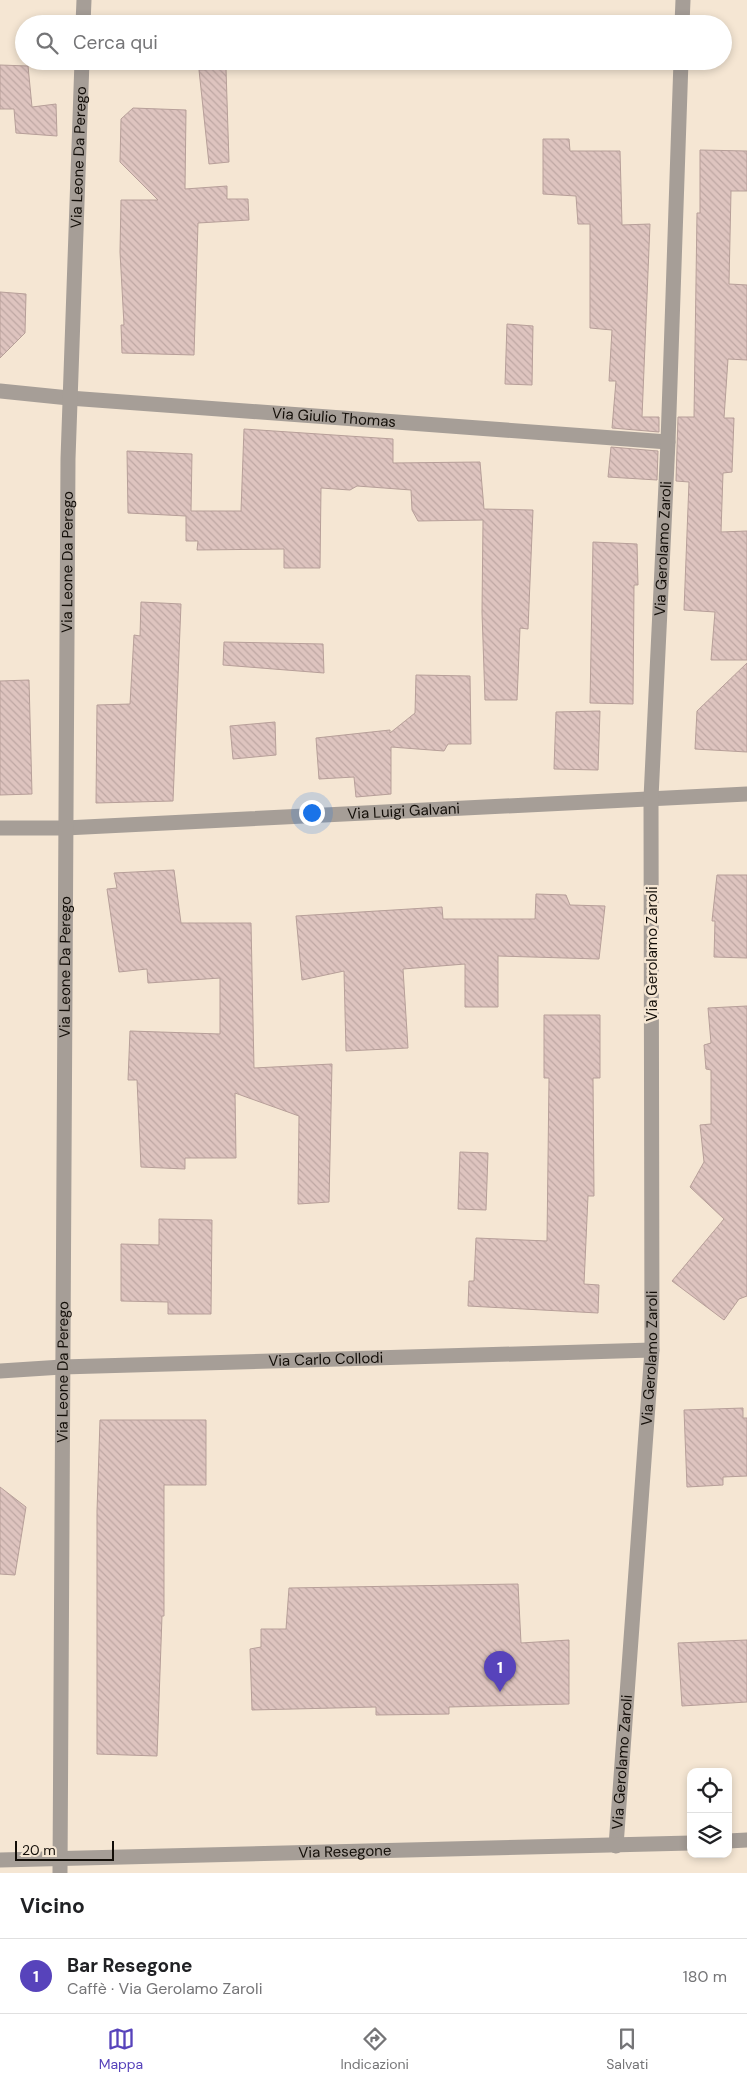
<!DOCTYPE html>
<html lang="it">
<head>
<meta charset="utf-8">
<style>
	body { margin:0; font-family:"DM Sans",sans-serif; background:#f2f2f2; color:#202124 }
	.controls { position:absolute; right:15px; bottom:15px; display:grid; overflow:hidden; border-radius:10px; box-shadow:0 2px 8px #0003 }
	.controls button { width:45px; height:45px; display:grid; place-items:center; padding:0; border:0; border-bottom:1px solid #e0e0e0; background:#fff; color:#202124; font:25px sans-serif }
	.scale { position:absolute; left:15px; bottom:12px; width:99px; box-sizing:border-box; padding-left:5px; border:2px solid #130e08; border-top:0; font-size:14px; line-height:18px; white-space:nowrap; color:#130e08; -webkit-text-stroke:4px #f5e6d3; paint-order:stroke }
	.you { position:absolute; left:311px; top:812px; width:18px; height:18px; margin:-12px; border:4px solid #fff; border-radius:50%; background:#1a73e8; box-shadow:0 0 0 8px #1a73e833 }
	.badge { display:grid; place-items:center; width:32px; height:32px; border-radius:50%; background:#5743bb; color:#fff; font-size:16px; font-weight:700 }
	.pin { position:absolute; translate:-50% -41px; filter:drop-shadow(0 1px 2px #0008) }
	.pin::after { content:''; position:absolute; top:26px; width:18px; height:15px; background:inherit; clip-path:polygon(0 0,100% 0,50% 100%) }
	.list { margin:0; padding:0; list-style:none }
	h2 { display:flex; justify-content:space-between; align-items:center; height:65px; margin:0; padding:0 20px; font-size:21px }
	h2 small { font-size:16px; font-weight:400; color:#757577 }
	.list li { display:grid; grid-template-columns:32px 1fr auto; gap:15px; align-items:center; box-sizing:border-box; height:75px; padding:0 20px; border-top:1px solid #e0e0e0 }
	.list b { display:block; font-size:19px; white-space:nowrap }
	.list p { margin:0; font-size:16px; white-space:nowrap; color:#757577 }
	.list em { font-size:16px; font-style:normal; color:#757577 }
	.icon { flex:none; width:28px; height:28px; fill:none; stroke:currentColor; stroke-width:2; stroke-linecap:round; stroke-linejoin:round }
	.map { position:relative; flex:none; width:747px; height:1873px; overflow:hidden }
	.search { position:absolute; background:#fff; box-shadow:0 2px 8px #0003; left:15px; right:15px; top:15px; height:55px; display:flex; align-items:center; gap:12px; box-sizing:border-box; padding:0 18px; border-radius:28px; color:#757577; font-size:19px }
	.sheet { height:140px; background:#fff }
	nav { display:flex; justify-content:space-around; align-items:center; box-sizing:border-box; height:70px; border-top:1px solid #e0e0e0; background:#fff; font-size:14px; color:#757577 }
	nav a { display:grid; justify-items:center; gap:2px }
	nav .on { color:#5743bb }
	.map>svg:first-child { display:block }
</style>
</head>
<body>
<div class="map">
<svg width="747" height="1873" viewBox="0 0 747 1873">
	<defs>
		<pattern id="building-back-hatch" width="6" height="6" patternUnits="userSpaceOnUse" patternTransform="scale(1.25)"><rect width="6" height="6" fill="#dec4bf"/><path d="M-1 5l2 2M0 0l6 6M5-1l2 2" fill="none" stroke="#bea7a3"/></pattern>
	</defs>
	<rect width="100%" height="100%" fill="#f5e6d3"/>
	<path fill="url(#building-back-hatch)" stroke="#b79f99" d="M0,65l28,1 4,41 24,-3 1,32 -41,-3 -2,-24h-14z
		M226,69l3,93 -20,2 -10,-94z
		M133,108l53,2 -1,79 42,-3v13h21l1,21 -51,3 -4,132 -72,-2 -1,-28h3l-4,-73 1,-52h37l-38,-38 1,-43z
		M543,139h26l1,12h50l2,74 28,-1 -8,193h17v15l-47,-4 4,-47h-7l3,-51 -22,-2v-104h-12l-2,-28 -33,-2z
		M700,150l47,1v40h-16l-2,93 18,1v75l-19,-1 -4,59h10l-2,54 -9,1 -2,59 26,-1v129h-36l4,-48 -31,-2 5,-128 -13,-1 2,-64h16l3,-204h3z
		M0,292l26,2 -1,39 -25,25z
		M507,324l26,2 -1,59 -27,-1z
		M244,429l149,10v24l87,-1 4,47 49,1 -5,119 -8,-1 -3,72h-32l-3,-88 1,-92 -65,1 -6,-11 -1,-20 -54,-4 -7,4 -29,-2 -1,80h-36v-19l-87,1 1,-9h-12v-25l-58,-3 -1,-62 65,3 -1,57h50z
		M611,447l47,4 -1,29 -49,-3z
		M593,542l44,2 1,41h-4l-1,119 -43,-1z
		M141,602l40,2 -8,197 -77,2 1,-98 33,-1 4,-69 6,1z
		M224,642l99,2 1,29 -101,-8z
		M747,663v89l-52,-3 2,-38z
		M416,675l54,1 1,68h-23l-4,7 -53,-4v47l-35,3 -2,-20 -35,2 -3,-41 74,-8v3l25,-20z
		M29,680l3,114 -32,1v-114z
		M600,711l-2,59 -44,-1 2,-57z
		M275,722l1,33 -43,4 -3,-33z
		M174,870l7,53h70l3,145 78,-4 -3,138 -31,2 1,-88 -64,-23 1,65h-51v11l-44,-2 -4,-87h-9l2,-49 90,3v-56l-72,5 -1,-14 -28,3 -12,-83 10,-1 -3,-15z
		M717,875h30v83l-33,-1 1,-36h-3z
		M536,894l30,1 4,10 35,1 -6,53 -101,-3v51h-33v-43l-62,5 5,79 -62,3 -2,-80 -42,9 -6,-64 146,-9 1,12h92z
		M747,1006v290l-8,3 -15,21 -52,-39 52,-62 -34,-32 14,-25 -4,-37 11,-1v-54l-5,-1 -2,-24 7,-2 -3,-35z
		M544,1015h56v63h-7l1,118h-6l-4,88 15,1 -1,28 -130,-7 1,-25h5l2,-43 71,3 2,-163h-5z
		M460,1152l28,1 -2,57 -28,-1z
		M159,1219l53,1 -1,94h-43v-12l-47,-1v-57l38,1z
		M743,1408v10h4v58l-24,1v8l-36,2 -3,-77z
		M100,1420h106v65h-42v131h-2l-5,140 -60,-2v-243z
		M0,1487l26,20 -11,68 -15,-1z
		M518,1584l3,59 48,-3v64l-120,3v7l-73,1v-8l-124,3 -2,-61 11,-2v-18h25l3,-41z
		M747,1640v62l-65,4 -4,-63z"/>
	<g fill="none" stroke-linecap="round" stroke-linejoin="round">
		<g stroke="#a69e97" stroke-width="15">
			<path d="M83,24l1,-24"/>
			<path d="M682,24l1,-24"/>
			<path id="s1" d="M0,391l69,7 599,44"/>
			<path id="s2" d="M0,828h65l682,-34"/>
			<path id="s3" d="M0,1371l62,-4 590,-17"/>
			<path d="M728,1841l19,-1"/>
			<path id="s4" d="M616,1846l36,-496 -1,-552 17,-356 13,-381"/>
			<path id="s5" d="M0,1860l691,-17"/>
			<path id="s6" d="M60,1873l8,-1414 14,-398"/>
		</g>
	</g>
	<g text-anchor="middle" dominant-baseline="central" stroke-width="5" stroke-linejoin="round" paint-order="stroke">
		<g font-size="15" fill="#130e08" stroke="#f5e6d3">
			<text stroke="none"><textPath href="#s6" startOffset="1716">Via Leone Da Perego</textPath></text>
			<text stroke="none"><textPath href="#s1" startOffset="335">Via Giulio Thomas</textPath></text>
			<text stroke="none"><textPath href="#s4" startOffset="1299">Via Gerolamo Zaroli</textPath></text>
			<text stroke="none"><textPath href="#s6" startOffset="1311">Via Leone Da Perego</textPath></text>
			<text stroke="none"><textPath href="#s2" startOffset="404">Via Luigi Galvani</textPath></text>
			<text transform="translate(652 954) rotate(-90)">Via Gerolamo Zaroli</text>
			<text stroke="none"><textPath href="#s6" startOffset="906">Via Leone Da Perego</textPath></text>
			<text stroke="none"><textPath href="#s4" startOffset="489">Via Gerolamo Zaroli</textPath></text>
			<text stroke="none"><textPath href="#s3" startOffset="326">Via Carlo Collodi</textPath></text>
			<text stroke="none"><textPath href="#s6" startOffset="501">Via Leone Da Perego</textPath></text>
			<text stroke="none"><textPath href="#s4" startOffset="84">Via Gerolamo Zaroli</textPath></text>
			<text stroke="none"><textPath href="#s5" startOffset="345">Via Resegone</textPath></text>
		</g>
	</g>
</svg>
<div class="controls">
<button><svg class="icon" aria-label="locate" viewBox="0 0 24 24"><circle cx="12" cy="12" r="6"/><path d="M12 2v4M12 18v4M2 12h4M18 12h4"/></svg></button>
<button><svg class="icon" aria-label="layers" viewBox="0 0 24 24"><path d="M12 4l9 5-9 5-9-5zM3 14l9 5 9-5"/></svg></button>
</div>
<div class="scale">20 m</div>
<div class="you"></div>
<div class="pin badge" style="left:500px;top:1692px">1</div>
<div class="search"><svg class="icon" aria-label="search" viewBox="0 0 24 24"><circle cx="10" cy="10" r="6"/><path d="M15 15l6 6"/></svg>Cerca qui</div>
</div>
<section class="sheet">
<h2>Vicino<small></small></h2>
<ul class="list">
<li><span class="badge">1</span><div><b>Bar Resegone</b><p>Caffè · Via Gerolamo Zaroli</p></div><em>180 m</em></li>
</ul>
</section>
<nav>
<a class="on"><svg class="icon" aria-label="map" viewBox="0 0 24 24"><path d="M3 6l6-2 6 2 6-2v14l-6 2-6-2-6 2zM9 4v14M15 6v14"/></svg>Mappa</a>
<a><svg class="icon" aria-label="directions" viewBox="0 0 24 24"><path d="M12 3l9 9-9 9-9-9zM9 14v-3h6M13 9l2 2-2 2"/></svg>Indicazioni</a>
<a><svg class="icon" aria-label="saved" viewBox="0 0 24 24"><path d="M7 4h10v16l-5-4-5 4z"/></svg>Salvati</a>
</nav>
</body>
</html>
